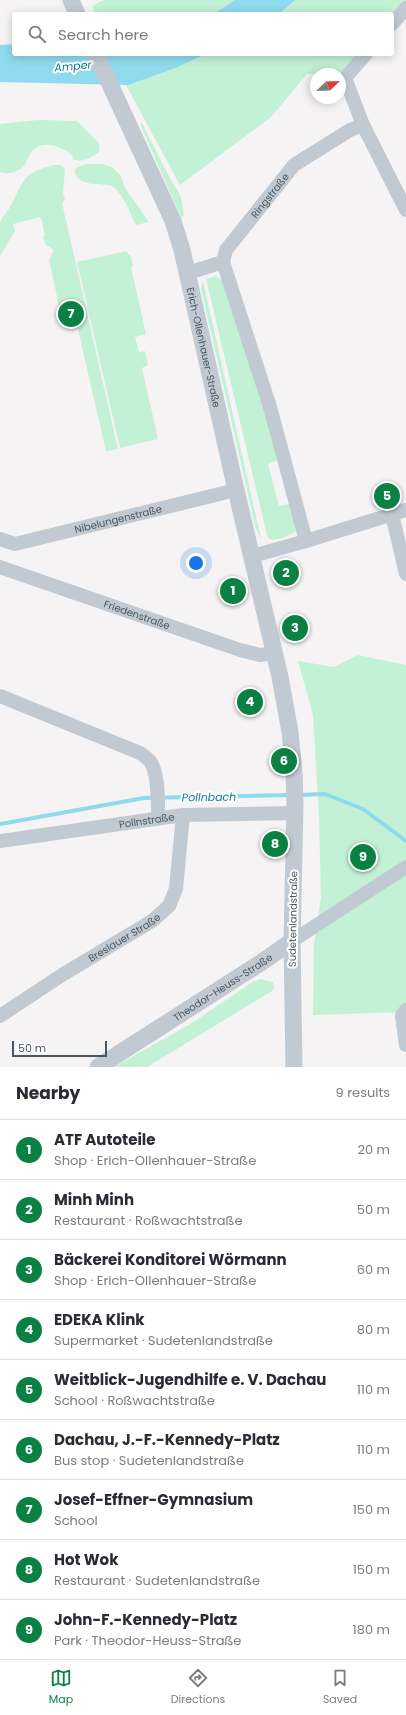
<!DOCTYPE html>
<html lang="en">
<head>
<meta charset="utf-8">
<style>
	body { margin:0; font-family:Poppins,sans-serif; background:#f7f7f7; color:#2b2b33 }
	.compass { position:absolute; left:310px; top:68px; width:36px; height:36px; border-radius:50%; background:#fff; box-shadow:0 2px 10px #0003; rotate:67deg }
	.scale { position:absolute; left:12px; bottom:10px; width:95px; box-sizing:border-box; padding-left:4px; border:2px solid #4a5661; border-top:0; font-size:11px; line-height:14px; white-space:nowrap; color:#4a5661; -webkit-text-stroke:3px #fff; paint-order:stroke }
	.you { position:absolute; left:196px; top:563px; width:14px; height:14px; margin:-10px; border:3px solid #fff; border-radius:50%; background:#1a73e8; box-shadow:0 0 0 6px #1a73e833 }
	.badge { display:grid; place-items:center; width:26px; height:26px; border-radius:50%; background:#0b8043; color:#fff; font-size:13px; font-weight:700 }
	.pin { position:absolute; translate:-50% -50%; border:2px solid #fff; box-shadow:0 1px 4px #0006 }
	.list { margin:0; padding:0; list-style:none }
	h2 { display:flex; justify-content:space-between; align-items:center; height:52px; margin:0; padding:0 16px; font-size:17px }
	h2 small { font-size:13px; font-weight:400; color:#7c7c81 }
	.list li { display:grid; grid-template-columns:26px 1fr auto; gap:12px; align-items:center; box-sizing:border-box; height:60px; padding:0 16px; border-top:1px solid #e1e1e2 }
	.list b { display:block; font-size:15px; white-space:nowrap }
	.list p { margin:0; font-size:13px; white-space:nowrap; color:#7c7c81 }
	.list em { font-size:13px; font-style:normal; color:#7c7c81 }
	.icon { flex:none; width:22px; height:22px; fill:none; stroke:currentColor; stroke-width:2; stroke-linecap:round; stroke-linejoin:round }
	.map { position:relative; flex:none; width:406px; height:1067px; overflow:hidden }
	.search { position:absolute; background:#fff; box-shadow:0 2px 10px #0003; left:12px; right:12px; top:12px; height:44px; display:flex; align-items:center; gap:10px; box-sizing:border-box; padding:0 14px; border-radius:4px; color:#7c7c81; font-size:15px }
	.sheet { height:592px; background:#fff }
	nav { display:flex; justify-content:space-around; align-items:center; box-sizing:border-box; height:56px; border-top:1px solid #e1e1e2; background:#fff; font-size:11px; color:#7c7c81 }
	nav a { display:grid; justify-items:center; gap:2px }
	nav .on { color:#0b8043 }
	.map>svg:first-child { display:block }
</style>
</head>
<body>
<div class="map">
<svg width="406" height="1067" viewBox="0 0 406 1067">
	<rect width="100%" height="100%" fill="#f5f3f3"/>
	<path fill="#c3f1d5" d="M104,0h131l-22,14h-118l-3,-8z
		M295,0h111v1l-14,13h-113z
		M113,54l65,13 28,-13h153l-15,18 -8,2h-29l-36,43 -91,68 -53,-98z
		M38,120l39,1 22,22v9c-9,6 -16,11 -27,7l1,-3c-10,-9 -28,-17 -40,-6 -4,4 -5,10 -8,14 -5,8 -17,11 -25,8v-48z
		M142,123l23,46 16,28 3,19 -3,1 -41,-93z
		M87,164h16l10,4 8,8 4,12 24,34 -13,3c-5,-9 -11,-27 -18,-33 -2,-3 -6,-7 -10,-7 -12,-2 -30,2 -34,-15l4,-3z
		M54,165h7l4,4 -2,24 2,6 -3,4 56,246 -12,2 -32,-139 -13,3 -12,-55 5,-10 -9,-6 -2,-8 2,-1 -4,-18 -28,7 2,7 -15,25c0,-9 0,-26 0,-34 2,-5 6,-9 9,-13 15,-27 12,-36 45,-44z
		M127,251l1,4 2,-1 3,12 -2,1 15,67 -11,3 4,15 6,-1 3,14 -6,3 16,71 -38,9 -43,-186z
		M216,276l8,6 56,177 -12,5 11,42 11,-2 6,27c-6,5 -19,10 -27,8l-2,-4 -61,-256z
		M203,281l58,258 -5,-10 -55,-241z
		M358,655l48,10v347l-93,3 1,-71 7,-47 -2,-80 -6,-102 -15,-54 36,6z
		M261,979l12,3 1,6 -2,3 -125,76h-33l78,-44 62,-42z"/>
	<path fill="#90daee" d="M235,0h60l-16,14h-66z
		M14,44v10h192l-28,13 -50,18 -128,-3v-37z"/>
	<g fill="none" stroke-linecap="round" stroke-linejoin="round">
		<path stroke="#90daee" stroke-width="4" d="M298,795l27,-1 38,15 43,32
			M0,824l144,-26 147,-3"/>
		<g stroke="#c1cad2" stroke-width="14">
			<path d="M392,24l14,-16"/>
			<path d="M366,54l-21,24 18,47 43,85"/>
			<path d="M223,262l47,145 36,134"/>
			<path id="s1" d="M188,273l35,-11 3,-12 68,-85 56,-35 13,-5"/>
			<path d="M392,514l14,60"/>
			<path id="s2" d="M0,539l15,5 221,-54"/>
			<path d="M252,556l54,-15 100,-31"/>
			<path id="s3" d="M0,567l240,83 20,5 15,-2"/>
			<path d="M0,696l140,57c3,2 7,5 10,8 9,13 8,42 8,57"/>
			<path id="s4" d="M0,841l183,-26 112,-2"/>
			<path d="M292,941l114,-74"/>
			<path d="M406,1010l-4,6 4,29"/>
			<path id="s5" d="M0,1016l62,-41 90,-54 17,-15 7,-17 7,-74"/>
		</g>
		<g stroke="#c1cad2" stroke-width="17">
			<path d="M71,0l6,14"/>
			<path id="s6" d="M96,54l77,167 9,29 54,240 44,187 10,55 4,40 1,33 -3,136 2,126"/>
			<path id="s7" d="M98,1067l167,-107 27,-19"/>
		</g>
	</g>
	<g text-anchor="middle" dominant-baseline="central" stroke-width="4" stroke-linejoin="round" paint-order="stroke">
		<g font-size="10" fill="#4a5661" stroke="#fff">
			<text stroke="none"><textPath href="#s1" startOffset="119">Ringstraße</textPath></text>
			<text stroke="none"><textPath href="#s6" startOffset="314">Erich-Ollenhauer-Straße</textPath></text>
			<text stroke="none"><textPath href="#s2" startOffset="122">Nibelungenstraße</textPath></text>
			<text stroke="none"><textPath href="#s3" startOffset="145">Friedenstraße</textPath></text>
			<text stroke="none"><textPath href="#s4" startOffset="148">Pollnstraße</textPath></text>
			<text transform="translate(293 919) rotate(-89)">Sudetenlandstraße</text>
			<text stroke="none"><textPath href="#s5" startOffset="147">Breslauer Straße</textPath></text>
			<text stroke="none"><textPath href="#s7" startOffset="148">Theodor-Heuss-Straße</textPath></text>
		</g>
		<g font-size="11" font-style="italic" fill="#0c7c9b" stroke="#fff">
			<text transform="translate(73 66) rotate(-5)">Amper</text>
			<text transform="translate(209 797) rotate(-1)">Pollnbach</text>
		</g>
	</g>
</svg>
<svg class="compass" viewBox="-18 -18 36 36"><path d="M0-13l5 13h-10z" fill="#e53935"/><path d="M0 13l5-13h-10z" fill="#7c7c81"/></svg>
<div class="scale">50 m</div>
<div class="you"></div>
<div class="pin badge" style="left:233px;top:591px">1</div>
<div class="pin badge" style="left:286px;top:573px">2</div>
<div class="pin badge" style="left:295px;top:628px">3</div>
<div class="pin badge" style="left:250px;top:702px">4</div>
<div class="pin badge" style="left:387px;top:496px">5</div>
<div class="pin badge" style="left:284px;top:761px">6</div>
<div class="pin badge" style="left:71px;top:314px">7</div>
<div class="pin badge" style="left:275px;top:844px">8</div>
<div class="pin badge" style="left:363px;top:857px">9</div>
<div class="search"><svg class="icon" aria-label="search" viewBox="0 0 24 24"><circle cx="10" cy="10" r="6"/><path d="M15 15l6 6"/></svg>Search here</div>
</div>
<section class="sheet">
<h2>Nearby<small>9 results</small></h2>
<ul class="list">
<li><span class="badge">1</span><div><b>ATF Autoteile</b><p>Shop · Erich-Ollenhauer-Straße</p></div><em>20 m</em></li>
<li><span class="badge">2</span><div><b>Minh Minh</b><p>Restaurant · Roßwachtstraße</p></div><em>50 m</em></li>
<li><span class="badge">3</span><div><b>Bäckerei Konditorei Wörmann</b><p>Shop · Erich-Ollenhauer-Straße</p></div><em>60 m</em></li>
<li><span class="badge">4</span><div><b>EDEKA Klink</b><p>Supermarket · Sudetenlandstraße</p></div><em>80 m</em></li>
<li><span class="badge">5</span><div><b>Weitblick-Jugendhilfe e. V. Dachau</b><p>School · Roßwachtstraße</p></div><em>110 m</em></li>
<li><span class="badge">6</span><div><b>Dachau, J.-F.-Kennedy-Platz</b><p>Bus stop · Sudetenlandstraße</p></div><em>110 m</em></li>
<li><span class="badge">7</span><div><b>Josef-Effner-Gymnasium</b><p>School</p></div><em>150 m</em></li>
<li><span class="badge">8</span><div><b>Hot Wok</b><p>Restaurant · Sudetenlandstraße</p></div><em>150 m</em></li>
<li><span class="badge">9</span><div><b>John-F.-Kennedy-Platz</b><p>Park · Theodor-Heuss-Straße</p></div><em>180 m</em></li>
</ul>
</section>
<nav>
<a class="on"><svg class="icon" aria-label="map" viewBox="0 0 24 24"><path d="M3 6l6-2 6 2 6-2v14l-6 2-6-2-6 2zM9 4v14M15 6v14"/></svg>Map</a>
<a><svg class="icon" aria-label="directions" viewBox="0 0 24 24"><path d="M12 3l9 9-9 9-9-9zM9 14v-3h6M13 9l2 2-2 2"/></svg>Directions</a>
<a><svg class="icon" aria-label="saved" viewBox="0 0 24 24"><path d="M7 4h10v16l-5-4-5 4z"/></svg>Saved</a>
</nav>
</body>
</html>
